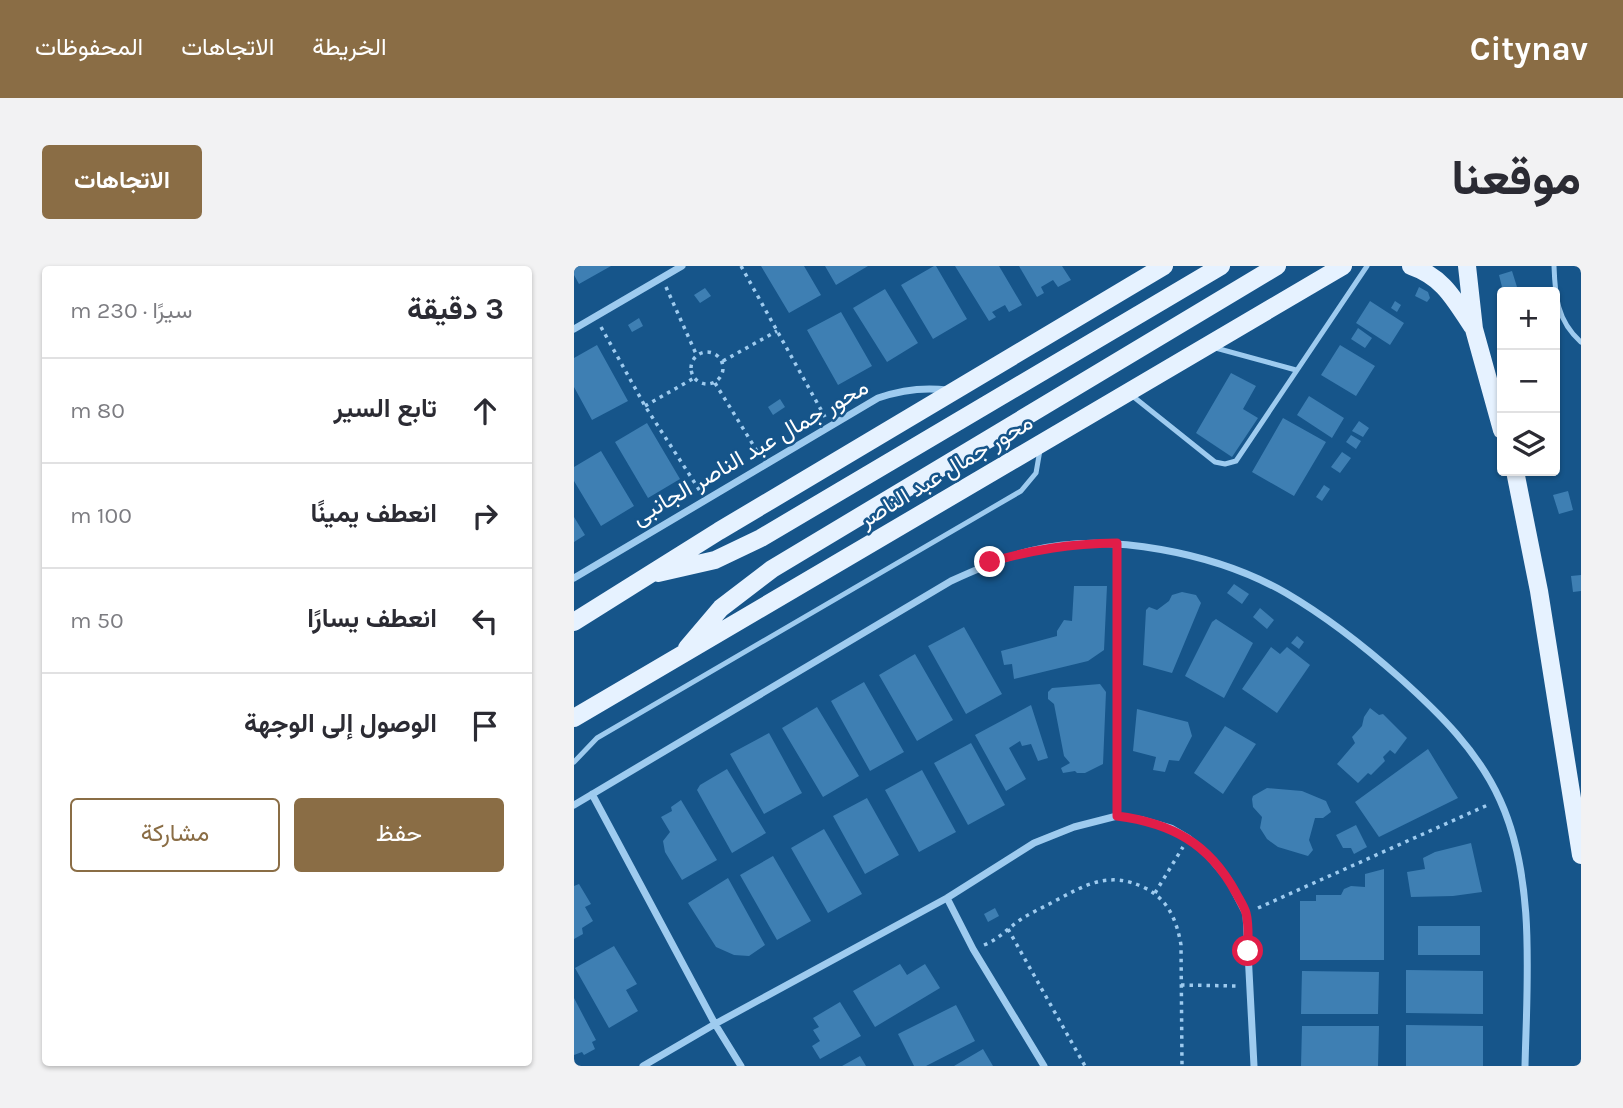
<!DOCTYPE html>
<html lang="ar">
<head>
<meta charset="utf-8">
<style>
	body { margin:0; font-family:Karla,Vazirmatn,sans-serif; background:#f2f2f3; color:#2b2b33; direction:rtl }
	.controls { position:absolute; right:21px; top:21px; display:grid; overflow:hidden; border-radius:7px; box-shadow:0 2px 5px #0004 }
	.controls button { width:63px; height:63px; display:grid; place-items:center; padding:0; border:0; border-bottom:2px solid #e1e1e2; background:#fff; color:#2b2b33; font:35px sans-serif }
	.stop { position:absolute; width:21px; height:21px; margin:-16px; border:5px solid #e11d48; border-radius:50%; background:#fff }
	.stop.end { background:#e11d48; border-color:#fff; box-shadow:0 2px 7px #0008 }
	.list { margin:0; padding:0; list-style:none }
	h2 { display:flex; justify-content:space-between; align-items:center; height:91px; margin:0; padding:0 28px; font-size:30px }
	h2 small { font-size:23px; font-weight:400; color:#7c7c81 }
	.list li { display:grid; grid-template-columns:46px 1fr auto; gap:21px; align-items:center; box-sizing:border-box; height:105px; padding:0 28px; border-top:2px solid #e1e1e2 }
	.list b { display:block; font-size:26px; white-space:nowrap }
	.list em { font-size:23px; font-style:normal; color:#7c7c81 }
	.actions { display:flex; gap:14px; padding:21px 28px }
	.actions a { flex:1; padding:16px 0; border:2px solid #8a6d45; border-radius:7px; text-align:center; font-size:24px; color:#8a6d45 }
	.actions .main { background:#8a6d45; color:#fff }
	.icon { flex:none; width:38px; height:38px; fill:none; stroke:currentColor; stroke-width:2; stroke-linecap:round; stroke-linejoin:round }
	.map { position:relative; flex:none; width:1007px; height:800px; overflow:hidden; direction:ltr; border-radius:7px }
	header { display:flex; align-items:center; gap:42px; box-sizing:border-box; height:98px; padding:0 35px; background:#8a6d45; color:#fff }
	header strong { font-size:33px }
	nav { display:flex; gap:38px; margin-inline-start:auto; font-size:24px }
	.intro { display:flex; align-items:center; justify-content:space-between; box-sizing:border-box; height:168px; padding:0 42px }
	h1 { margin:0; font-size:49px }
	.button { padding:18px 32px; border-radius:7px; background:#8a6d45; color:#fff; font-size:24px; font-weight:700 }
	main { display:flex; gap:42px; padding:0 42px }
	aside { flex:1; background:#fff; border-radius:7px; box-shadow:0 2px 5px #0004 }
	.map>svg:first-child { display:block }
</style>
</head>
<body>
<header>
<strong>Citynav</strong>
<nav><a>الخريطة</a><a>الاتجاهات</a><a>المحفوظات</a></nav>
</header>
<div class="intro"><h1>موقعنا</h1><a class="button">الاتجاهات</a></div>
<main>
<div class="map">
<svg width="1007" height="800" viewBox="0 0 1007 800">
	<rect width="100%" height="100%" fill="#16558a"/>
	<path fill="#3e7fb3" d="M0,0h37l-32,18 -5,-9z
		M187,0h43l17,29 -32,18z
		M251,0h43l-32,19z
		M360,0h2l31,53 -34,20 -32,-54z
		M381,0h44l23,39 -13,7 -4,-7 -13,7 4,5 -7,4z
		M445,0h43l9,14 -13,7 -5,-7 -12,7 3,6 -7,4z
		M938,5l5,16 -14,4 -4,-16z
		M845,21l9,5 2,6 -3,4 -12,-6z
		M131,22l6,8 -11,7 -6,-8z
		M311,23l33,54 -31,19 -34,-54z
		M796,35l34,22 -14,22 -34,-22z
		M821,35l6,4 -4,7 -6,-4z
		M267,46l31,54 -34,19 -31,-55z
		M65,52l4,8 -11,6 -4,-7z
		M784,62l14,10 -7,10 -14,-9z
		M23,79l31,56 -36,19 -18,-33v-29z
		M766,79l35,21 -19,30 -35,-21z
		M657,107l25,13 -13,23 15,9 -26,39 -36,-24z
		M735,130l35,22 -12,20 -35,-23z
		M206,133l5,8 -12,8 -5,-8z
		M709,152l43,24 -32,54 -42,-24z
		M785,155l10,7 -6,9 -11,-6z
		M73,157l33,56 -32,19 -33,-56z
		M777,169l10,6 -5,8 -10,-7z
		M981,172l5,15 -5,2z
		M27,185l33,55 -33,20 -27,-45v-14z
		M768,186l9,6 -11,15 -9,-6z
		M750,219l6,4 -8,12 -6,-4z
		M994,225l5,19 -14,4 -6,-19z
		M0,251l11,18 -11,7z
		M1007,309v16l-8,1 -2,-16z
		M660,318l15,10 -7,10 -15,-11z
		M500,320h33l-3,64 -16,11 -74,18 -2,-15 -8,1 -3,-14 56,-15v-5l7,-11 8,1z
		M608,326l14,3 5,8 -29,70 -29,-8 3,-55 3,-3 8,3 12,-9 3,-6z
		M686,342l14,12 -7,9 -14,-12z
		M642,353l37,24 -29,55 -39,-22 27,-54z
		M390,361l38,67 -36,20 -38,-68z
		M723,370l7,6 -5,7 -8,-6z
		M697,381l9,7 7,-7 23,18 -33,48 -35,-24z
		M341,388l38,66 -36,21 -38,-66z
		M290,416l40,70 -34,19 -39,-70z
		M526,418l6,8 -3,72 -18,9h-8l-2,-2 -12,2 -2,-5 9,-5 -6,-7 -10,-52 -6,-5v-7l4,-4z
		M457,439l17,53 -10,3 -7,-17 -9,2 -2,-5 -11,7 17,31 -20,12 -31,-56z
		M243,441l42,69 -36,21 -41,-69z
		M796,442l9,7 4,-1 24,24 -12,16 -5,-4 -7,7 2,4 -14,14 -3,-2 -10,10 -21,-19 18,-21 -3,-6 10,-11 2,-9z
		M563,443l51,13 4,14 -13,25 -10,-1 -4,12 -12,-2 3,-13 -23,-6z
		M651,460l31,18 -33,50 -29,-21z
		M195,467l33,60 -38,21 -34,-60z
		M397,477l34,62 -37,20 -34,-62z
		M854,483l30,49 -79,39 -24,-35z
		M153,503l39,64 -34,20 -35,-63 3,-5z
		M348,504l34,62 -37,20 -34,-62z
		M693,522l35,3 24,10 5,11 -8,6h-8l-6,22 4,10 -5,6 -30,-9 -11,-8 -7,-11 2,-11 -9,-10 -1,-8 1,-3z
		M293,532l32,57 -34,19 -32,-58z
		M107,534l36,60 -35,20 -17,-28 -2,-11 7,-9 -9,-15 11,-6 -1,-4z
		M782,559l11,22 -13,7 -3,-6h-8l-7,-13z
		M250,563l38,65 -34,19 -37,-65z
		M897,577l11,49 -29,4 -42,1 -4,-25 18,-3 -2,-11 12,-6z
		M199,590l38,65 -34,19 -37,-65z
		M810,603v91h-84v-59h16v-6h25l3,-6 7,-3 14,1v-13z
		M154,612l37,67 -16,11 -15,-1 -18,-8 -28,-44z
		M5,618l12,20 -6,3 8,14 -11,7 1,6 -9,5v-53z
		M421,642l4,8 -11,6 -4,-8z
		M844,660h62v29h-62z
		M40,680l23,38 -11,6 12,21 -29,17 -34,-60z
		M326,698l7,11 18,-11 15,24 -65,39 -22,-36z
		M832,704l77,1v43l-77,-1z
		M728,705l77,1 -1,42h-77z
		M0,732l22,42 -4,2 3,7 -11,6 -2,-3 -8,3z
		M266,736l21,34 -41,23 -8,-13 8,-5 -7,-11 6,-3 -6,-9z
		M382,739l19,36 -49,25h-12l-16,-32z
		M832,759l77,1v40h-77z
		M728,760h77l-1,40h-77z
		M409,783l10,17h-39z
		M286,790l6,10h-24z"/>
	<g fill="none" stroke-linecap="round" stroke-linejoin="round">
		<path stroke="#9ecbef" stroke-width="3.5" stroke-dasharray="3.5 5" stroke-linecap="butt" d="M167,0l84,151
			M92,21l31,69
			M27,61l44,79 55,85
			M117 102a16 16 0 1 1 32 0a16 16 0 1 1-32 0Z
			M149,95l54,-30
			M141,117l45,73
			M71,140l49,-28
			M543,290v248
			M581,627l28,-46
			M684,642l232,-104
			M434,663l77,137
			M410,679c15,-6 23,-16 36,-25 10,-7 22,-12 33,-18 32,-17 56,-32 92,-14 23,11 32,33 36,57l1,121
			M607,719l58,1"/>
		<path stroke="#9ecbef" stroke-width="5" d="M980,0c1,30 3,55 27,76
			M638,81l84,23
			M556,128l85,68 10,2 11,-3 131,-195
			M0,496l23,-24 424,-247 15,-18 4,-23"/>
		<path stroke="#9ecbef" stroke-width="7" d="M0,63l108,-63
			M0,312l304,-180c23,-8 45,-11 69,-8
			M18,528l123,230 26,42
			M0,539l377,-224c26,-12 51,-23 79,-30 78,-20 186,2 256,42 41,24 78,53 114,85 39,35 78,73 100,122 36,79 27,180 25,266
			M373,632l26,51 71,117
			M69,800l72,-42 232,-126 87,-55 40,-16 43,-11 26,4 28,8 17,10 18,15 22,26 18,35 8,152"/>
		<path stroke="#e6f2ff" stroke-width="18" d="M837,0c32,11 43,33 61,60
			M893,0l7,63 28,101
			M941,205l24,120 42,264
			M84,307l57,-13 46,-22 460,-272
			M0,356l145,-91 445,-265
			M113,382l34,-40 51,-39 505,-303
			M0,452l769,-452"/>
	</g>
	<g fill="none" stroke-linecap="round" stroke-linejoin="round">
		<path stroke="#e11d48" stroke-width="9" d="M416,296c46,-13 79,-18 127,-19v273c54,7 92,27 119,77 3,6 8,13 10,20 3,11 2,26 2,38"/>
	</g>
	<g text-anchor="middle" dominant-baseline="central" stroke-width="5" stroke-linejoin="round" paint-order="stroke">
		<g font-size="23" fill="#fff" stroke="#16558a">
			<text transform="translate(176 186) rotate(-30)">محور جمال عبد الناصر الجانبى</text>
			<text transform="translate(372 205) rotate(-31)">محور جمال عبد الناصر</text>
		</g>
	</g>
</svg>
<div class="controls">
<button>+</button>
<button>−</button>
<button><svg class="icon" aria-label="layers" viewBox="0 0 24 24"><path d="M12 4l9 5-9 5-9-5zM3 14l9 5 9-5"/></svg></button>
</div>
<div class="stop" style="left:674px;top:685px"></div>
<div class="stop end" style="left:416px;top:296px"></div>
</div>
<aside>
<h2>3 دقيقة<small>سيرًا · 230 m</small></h2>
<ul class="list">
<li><svg class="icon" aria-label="ahead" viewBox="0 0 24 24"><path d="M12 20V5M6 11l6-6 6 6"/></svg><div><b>تابع السير</b></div><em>80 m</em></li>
<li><svg class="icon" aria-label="right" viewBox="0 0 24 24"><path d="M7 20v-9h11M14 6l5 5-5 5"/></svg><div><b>انعطف يمينًا</b></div><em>100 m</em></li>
<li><svg class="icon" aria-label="left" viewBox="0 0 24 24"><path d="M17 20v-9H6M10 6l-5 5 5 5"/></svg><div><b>انعطف يسارًا</b></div><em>50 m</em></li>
<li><svg class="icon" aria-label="arrive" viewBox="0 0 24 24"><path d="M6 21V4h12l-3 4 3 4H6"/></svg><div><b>الوصول إلى الوجهة</b></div></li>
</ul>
<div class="actions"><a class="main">حفظ</a><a>مشاركة</a></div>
</aside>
</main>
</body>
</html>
